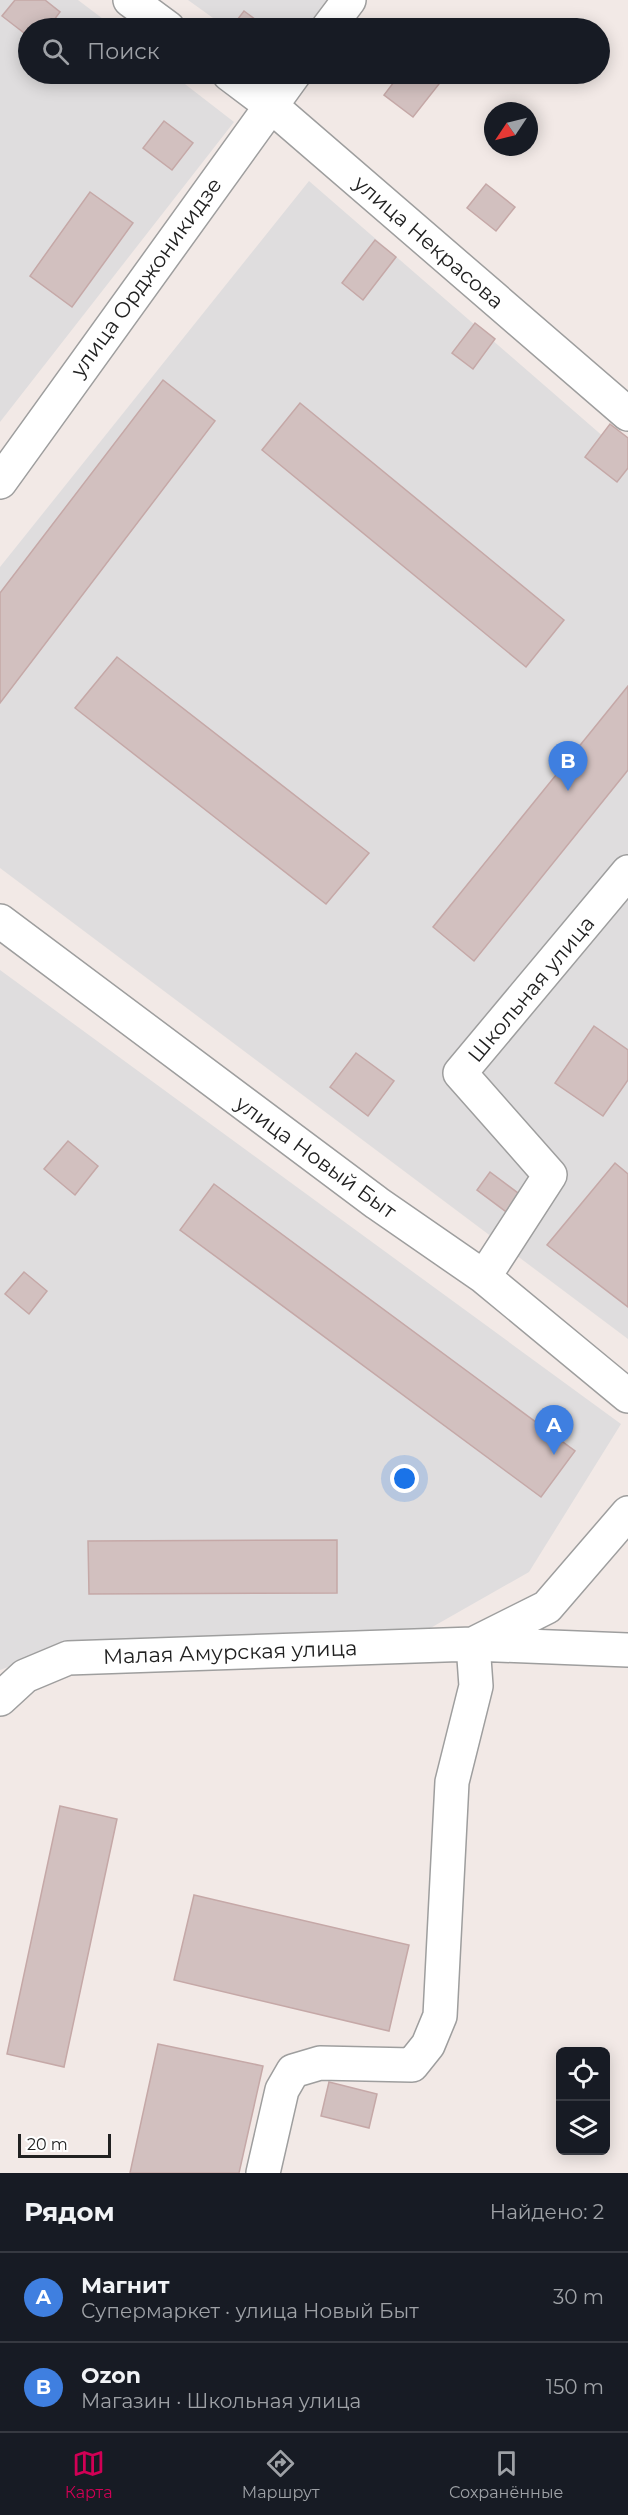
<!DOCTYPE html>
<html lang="ru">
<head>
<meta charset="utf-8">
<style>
	body { margin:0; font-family:Montserrat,sans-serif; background:#242831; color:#f1f3f6 }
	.controls { position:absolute; right:18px; bottom:18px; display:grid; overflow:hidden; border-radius:9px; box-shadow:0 3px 15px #0003 }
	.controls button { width:54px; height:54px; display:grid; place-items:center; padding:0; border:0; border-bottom:2px solid #363941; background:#171b24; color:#f1f3f6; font:30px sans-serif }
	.compass { position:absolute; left:484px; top:102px; width:54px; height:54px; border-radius:50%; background:#171b24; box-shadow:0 3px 15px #0003; rotate:235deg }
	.scale { position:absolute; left:18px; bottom:15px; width:93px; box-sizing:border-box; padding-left:6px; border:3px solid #212121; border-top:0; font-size:16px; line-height:21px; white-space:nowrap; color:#212121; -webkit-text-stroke:4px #fff; paint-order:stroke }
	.you { position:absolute; left:405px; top:1479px; width:21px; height:21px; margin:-15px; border:4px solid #fff; border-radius:50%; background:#1a73e8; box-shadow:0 0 0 9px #1a73e833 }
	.badge { display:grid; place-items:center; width:39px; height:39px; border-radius:50%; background:#d10055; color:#fff; font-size:20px; font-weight:700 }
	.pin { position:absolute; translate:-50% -50px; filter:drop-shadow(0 2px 3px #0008) }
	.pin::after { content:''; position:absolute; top:32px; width:21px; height:18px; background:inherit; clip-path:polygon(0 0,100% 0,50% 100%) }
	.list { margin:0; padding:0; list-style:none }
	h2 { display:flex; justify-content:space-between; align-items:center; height:78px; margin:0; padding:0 24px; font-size:26px }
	h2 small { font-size:20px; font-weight:400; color:#9ea1a6 }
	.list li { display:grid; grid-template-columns:39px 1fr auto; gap:18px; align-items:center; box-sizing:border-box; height:90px; padding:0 24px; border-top:2px solid #363941 }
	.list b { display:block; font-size:22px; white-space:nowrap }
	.list p { margin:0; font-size:20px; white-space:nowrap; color:#9ea1a6 }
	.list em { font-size:20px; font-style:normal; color:#9ea1a6 }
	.icon { flex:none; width:33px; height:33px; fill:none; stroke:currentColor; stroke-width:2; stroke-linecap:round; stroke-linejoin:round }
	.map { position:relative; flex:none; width:628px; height:2173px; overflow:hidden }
	.search { position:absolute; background:#171b24; box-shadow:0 3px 15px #0003; left:18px; right:18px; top:18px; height:66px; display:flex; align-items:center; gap:15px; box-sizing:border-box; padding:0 21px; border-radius:33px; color:#9ea1a6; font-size:22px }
	.sheet { height:258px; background:#171b24 }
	nav { display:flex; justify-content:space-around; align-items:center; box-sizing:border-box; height:84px; border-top:2px solid #363941; background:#171b24; font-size:16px; color:#9ea1a6 }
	nav a { display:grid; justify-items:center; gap:3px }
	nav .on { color:#d10055 }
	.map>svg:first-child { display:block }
</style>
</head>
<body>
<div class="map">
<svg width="628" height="2173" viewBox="0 0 628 2173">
	<rect width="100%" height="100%" fill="#f2e9e6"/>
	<path fill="#dfddde" d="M0,0h78l37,28h-87v46h144l62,48 -234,300z
		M188,0h140l-21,28h-80z
		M309,181l319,277v881l-628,-471v-301z
		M0,970l621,454 -92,148 -102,58 -372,19 -55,21z"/>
	<path fill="#d2c0bf" stroke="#c5a8a7" stroke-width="1.5" d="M15,0h30l15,12 -12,16h-20v8l-26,-20z
		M244,11l23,17h-36z
		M400,74h36l7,5 -30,38 -29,-22z
		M164,121l29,22 -21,27 -29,-22z
		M486,184l29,23 -19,24 -29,-23z
		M90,192l43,31 -61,84 -42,-31z
		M375,240l21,17 -33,43 -21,-17z
		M475,323l20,16 -22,30 -21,-16z
		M163,380l52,41 -215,282v-110z
		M300,403l264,217 -38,47 -264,-217z
		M610,424l18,14v30l-11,14 -32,-25z
		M117,657l252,196 -43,51 -251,-196z
		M628,686v84l-154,191 -41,-34z
		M594,1026l34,24v30l-25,36 -48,-33z
		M356,1053l38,28 -26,35 -38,-29z
		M68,1141l30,25 -23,29 -31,-26z
		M615,1163l13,11v133l-81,-62z
		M490,1172l36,27 -13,18 -36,-27z
		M214,1184l361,267 -34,46 -361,-267z
		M24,1272l23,19 -18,23 -24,-20z
		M337,1540v53l-248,1 -1,-53z
		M60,1806l57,13 -53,248 -57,-13z
		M194,1895l215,50 -20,86 -215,-51z
		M158,2044l105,22 -24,107h-109z
		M329,2082l48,12 -8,34 -48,-12z"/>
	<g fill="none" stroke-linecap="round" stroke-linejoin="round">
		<defs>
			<path id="minor" d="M130,0l38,28
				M328,28l21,-28
				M229,74l41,31 358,309
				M0,482l294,-408
				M0,921l377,282 107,74 144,119
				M484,1277l66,-102 -90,-102 168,-201
				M475,1643l72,-36 81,-94
				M0,1699l25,-23 43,-18 405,-14 155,6
				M263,2173l19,-83 11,-19 27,-8 92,2 16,-20 12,-29 12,-234 24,-96 -3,-42"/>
		</defs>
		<use href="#minor" stroke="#9e9e9e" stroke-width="36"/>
		<use href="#minor" stroke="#fff" stroke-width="33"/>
	</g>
	<g text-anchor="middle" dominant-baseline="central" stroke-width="6" stroke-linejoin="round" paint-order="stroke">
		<g font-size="21" fill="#212121" stroke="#fff">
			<text transform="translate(429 242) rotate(41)">улица Некрасова</text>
			<text transform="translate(146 277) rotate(-54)">улица Орджоникидзе</text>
			<text transform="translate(531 989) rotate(-50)">Школьная улица</text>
			<text transform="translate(316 1157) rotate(36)">улица Новый Быт</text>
			<text transform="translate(230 1652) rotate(-2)">Малая Амурская улица</text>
		</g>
	</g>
</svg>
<div class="controls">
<button><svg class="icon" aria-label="locate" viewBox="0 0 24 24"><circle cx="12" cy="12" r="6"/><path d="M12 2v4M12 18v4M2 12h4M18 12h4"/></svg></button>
<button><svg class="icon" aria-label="layers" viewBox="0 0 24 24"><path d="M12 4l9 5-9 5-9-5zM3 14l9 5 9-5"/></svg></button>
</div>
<svg class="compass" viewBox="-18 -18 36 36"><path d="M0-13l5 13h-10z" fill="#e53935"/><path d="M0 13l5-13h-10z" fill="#9ea1a6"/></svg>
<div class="scale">20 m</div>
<div class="you"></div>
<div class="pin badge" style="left:554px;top:1455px;background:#3f7fe0">A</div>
<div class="pin badge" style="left:568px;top:791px;background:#3f7fe0">B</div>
<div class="search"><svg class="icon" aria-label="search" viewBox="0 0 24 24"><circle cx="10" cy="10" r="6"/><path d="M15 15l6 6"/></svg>Поиск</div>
</div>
<section class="sheet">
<h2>Рядом<small>Найдено: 2</small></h2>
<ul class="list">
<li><span class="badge" style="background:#3f7fe0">A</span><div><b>Магнит</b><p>Супермаркет · улица Новый Быт</p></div><em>30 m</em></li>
<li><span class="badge" style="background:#3f7fe0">B</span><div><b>Ozon</b><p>Магазин · Школьная улица</p></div><em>150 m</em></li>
</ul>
</section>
<nav>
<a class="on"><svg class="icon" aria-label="map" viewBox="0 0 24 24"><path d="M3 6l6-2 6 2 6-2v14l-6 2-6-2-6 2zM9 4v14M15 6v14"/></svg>Карта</a>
<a><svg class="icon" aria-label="directions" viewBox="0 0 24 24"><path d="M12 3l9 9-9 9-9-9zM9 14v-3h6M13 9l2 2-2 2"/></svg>Маршрут</a>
<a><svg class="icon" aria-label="saved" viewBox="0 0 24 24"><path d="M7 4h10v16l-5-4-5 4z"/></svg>Сохранённые</a>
</nav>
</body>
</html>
